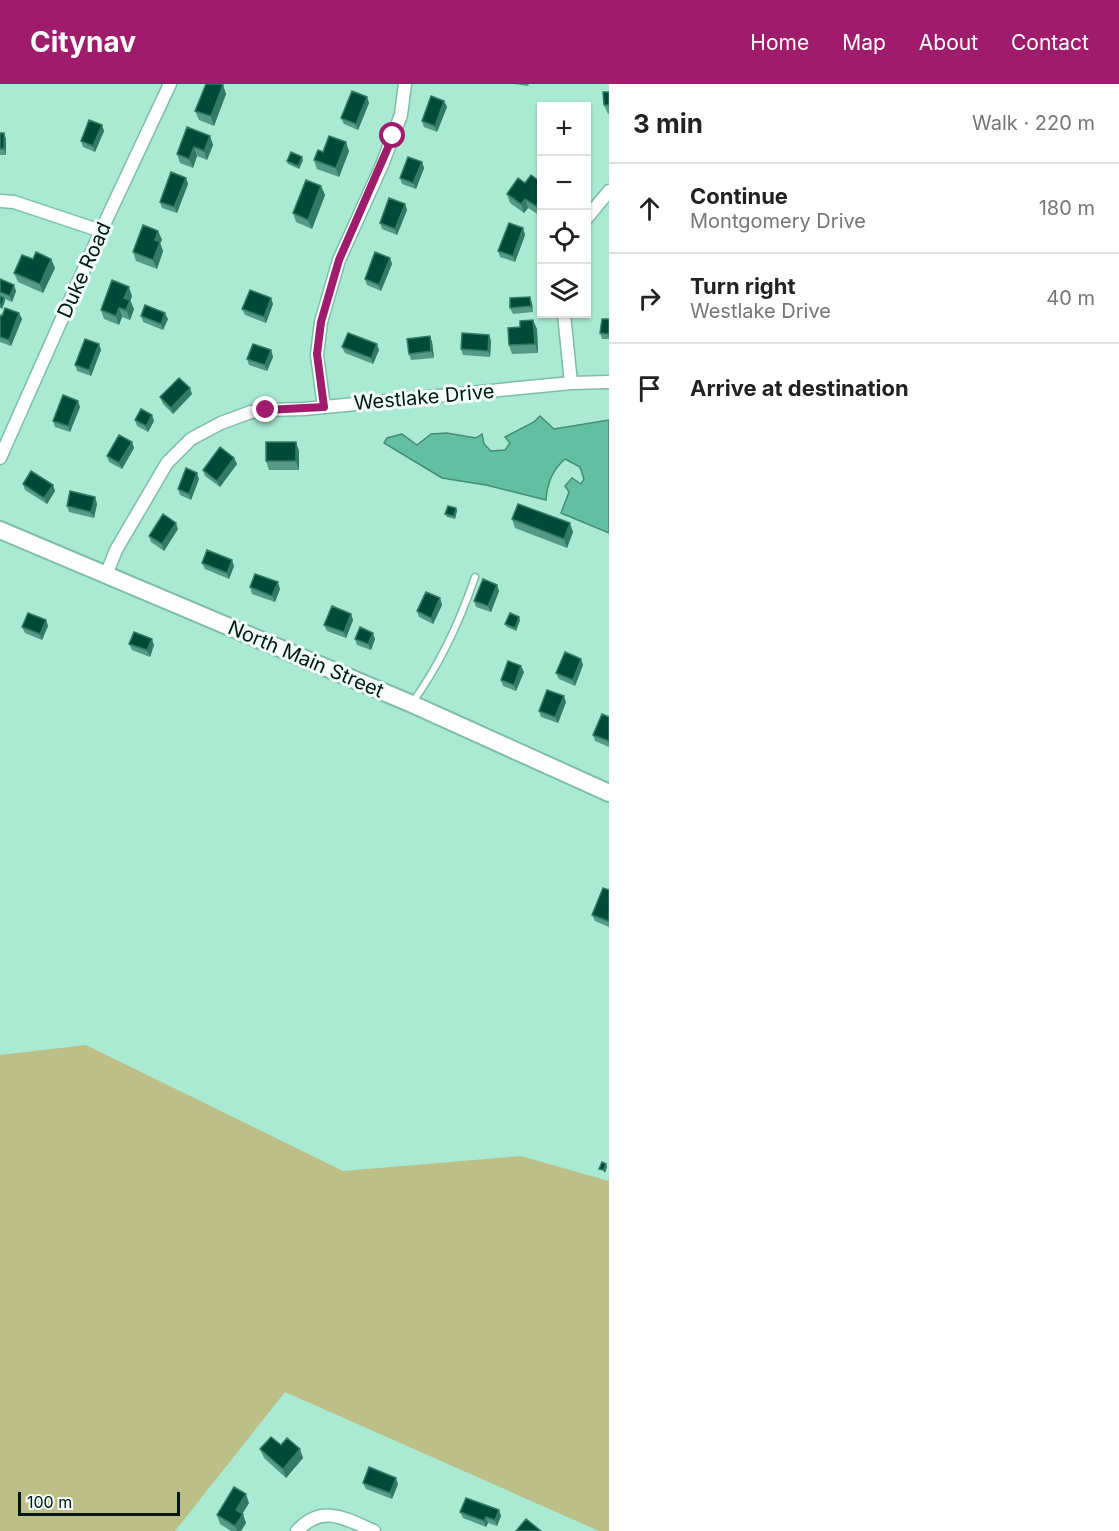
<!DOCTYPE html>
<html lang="en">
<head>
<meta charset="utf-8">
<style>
	body { margin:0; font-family:Inter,sans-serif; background:#f6f6f6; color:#222 }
	.controls { position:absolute; right:18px; top:18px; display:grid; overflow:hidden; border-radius:0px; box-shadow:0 2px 4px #0004 }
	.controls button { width:54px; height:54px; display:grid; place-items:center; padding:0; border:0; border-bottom:2px solid #e0e0e0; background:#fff; color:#222; font:30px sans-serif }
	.scale { position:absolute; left:18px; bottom:15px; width:162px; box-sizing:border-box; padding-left:6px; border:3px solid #001810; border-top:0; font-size:16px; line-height:21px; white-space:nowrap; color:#001810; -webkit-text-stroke:4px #f2fef9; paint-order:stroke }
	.stop { position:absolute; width:18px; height:18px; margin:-14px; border:4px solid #9f1b6b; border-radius:50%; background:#fff }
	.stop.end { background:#9f1b6b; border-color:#fff; box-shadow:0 2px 6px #0008 }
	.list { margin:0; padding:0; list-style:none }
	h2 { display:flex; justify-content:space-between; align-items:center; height:78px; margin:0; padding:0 24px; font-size:26px }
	h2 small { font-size:20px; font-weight:400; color:#767676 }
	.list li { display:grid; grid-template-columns:39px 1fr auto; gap:18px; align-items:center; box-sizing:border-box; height:90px; padding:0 24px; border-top:2px solid #e0e0e0 }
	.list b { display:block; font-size:22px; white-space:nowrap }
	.list p { margin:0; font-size:20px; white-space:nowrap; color:#767676 }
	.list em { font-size:20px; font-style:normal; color:#767676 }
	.icon { flex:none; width:33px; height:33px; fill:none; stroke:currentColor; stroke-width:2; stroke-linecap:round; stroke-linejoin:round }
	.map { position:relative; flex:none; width:609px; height:1447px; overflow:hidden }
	header { display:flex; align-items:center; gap:36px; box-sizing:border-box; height:84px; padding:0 30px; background:#9f1b6b; color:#fff }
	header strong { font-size:28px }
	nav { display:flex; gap:33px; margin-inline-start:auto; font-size:21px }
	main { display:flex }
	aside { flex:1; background:#fff }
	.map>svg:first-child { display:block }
</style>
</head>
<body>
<header>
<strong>Citynav</strong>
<nav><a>Home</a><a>Map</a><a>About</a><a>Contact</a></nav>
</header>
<main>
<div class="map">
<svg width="609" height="1447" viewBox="0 0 609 1447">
	<rect width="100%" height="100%" fill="#aaead3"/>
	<path fill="#bcbf87" d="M86,961l257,126 178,-15 88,25v350h-10l-314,-139 -110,139h-175v-476z"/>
	<path fill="#63bfa1" stroke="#458d76" stroke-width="1.5" d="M540,332l14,13 55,-9v113l-48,-20 8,-21 -4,-6 7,-8 9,6 3,-5 -4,-12 -15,-8c-13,11 -18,25 -19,41l-60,-15 -44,-7 -58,-35 3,-5 15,-4 15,11 14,-11 16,-1 29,5 6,-4 2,10 7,7 14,-1 5,-7 -5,-6 29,-15z"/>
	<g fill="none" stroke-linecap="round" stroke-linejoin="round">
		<defs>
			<path id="lane" d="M412,619c27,-37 48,-82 63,-126"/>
			<path id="street" d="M0,117l14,1 87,29
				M586,135l23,-28
				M564,230l7,69
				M324,323l-7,-52 4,-33 18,-62 43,-95 19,-50 4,-31
				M0,374l101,-227 69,-147
				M106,491l10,-25 51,-87 24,-24 30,-16 30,-11 15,-2 38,-1 267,-26 38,-1
				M297,1447c25,-27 47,-13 77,0"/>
			<path id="secondary" d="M0,446l412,174 197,89"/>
		</defs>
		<use href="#lane" stroke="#7ebda7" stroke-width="9"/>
		<use href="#street" stroke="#7ebda7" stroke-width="15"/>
		<use href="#secondary" stroke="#7ebda7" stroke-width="20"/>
		<use href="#lane" stroke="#fff" stroke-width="6"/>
		<use href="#street" stroke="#fff" stroke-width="12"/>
		<use href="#secondary" stroke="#fff" stroke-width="16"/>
	</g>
	<path fill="#559a86" d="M514,0h15l-1,2z
		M223,1l3,9 -12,32 -15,-6 -4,-9z
		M609,8v22h-1l-4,-9z
		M367,13l2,6 -11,27 -14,-6 -3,-6z
		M444,17l3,6 -10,25 -13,-5 -2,-6z
		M102,41l2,6 -9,21 -12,-5 -2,-6z
		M0,49h4l2,6v16h-6z
		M210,52l3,9 -6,15 -10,-4 -4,12 -13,-5 -3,-9z
		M349,67l-10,26 -22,-8 -3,-9 9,-8z
		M303,76l-4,9 -11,-5 -1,-3z
		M422,78l2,6 -8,21 -14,-5 -2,-6z
		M531,91l8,40 -11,-7 -4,5 -14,-10 -3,-9 18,-11z
		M186,94l2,6 -11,29 -15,-5 -2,-6z
		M321,102l4,9 -13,34 -16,-7 -3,-9z
		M405,120l2,6 -10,25 -15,-6 -2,-6z
		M523,144l2,7 -10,27 -15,-5 -2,-6z
		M158,147l4,9 -2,3 3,8 -6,18 -21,-8 -3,-9z
		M390,174l2,6 -11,27 -14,-6 -2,-6z
		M33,175h18l4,9 -12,25 -25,-11 -4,-9z
		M0,195l16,12 -4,11 -7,-3v2l-3,8 -2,-1z
		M132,212l-2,4 4,9 -4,11 -8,-3 -3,8 -15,-6 -3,-9z
		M271,214l2,6 -7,19 -21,-8 -3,-6z
		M532,219l1,9 -20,2 -3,-6z
		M19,229l3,6 -11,27 -11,-4v-27l2,1z
		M141,232l27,3 -5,11 -20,-8z
		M609,235v20h-7l-2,-6z
		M537,245l1,24 -26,1 -3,-9z
		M489,251l2,6 -1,16 -27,-2 -2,-6z
		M430,252l2,6 2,16 -23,2 -2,-6z
		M99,260l2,6 -10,26 -14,-5 -2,-6z
		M342,263l37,3 -6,14 -28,-11z
		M271,266l2,7 -6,14 -18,-6 -2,-6z
		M192,310l-19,20 -10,-10 -3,-7z
		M78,317l2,6 -10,25 -15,-5 -2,-6z
		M135,336l19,1 -6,11 -11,-6z
		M132,358l2,6 -12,21 -13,-7 -2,-6z
		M299,367v19h-30l-3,-9z
		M234,374l3,6 -17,23 -15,-11 -2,-6z
		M199,395l-8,21 -11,-5 -2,-6z
		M23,400l30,1 2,6 -8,13 -22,-14z
		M95,413l2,7 -3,14 -25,-6 -2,-6z
		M456,424l1,3 -2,8 -8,-2 -2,-3z
		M512,435l61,13 -6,16 -52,-20z
		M178,445l-14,22 -13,-9 -2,-6z
		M202,479l32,3 -5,13 -24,-10z
		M497,501l2,6 -8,21 -15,-5 -2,-6z
		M250,503l30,2 -5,13 -23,-8z
		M440,514l2,7 -9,19 -14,-7 -2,-6z
		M351,530l2,6 -7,18 -19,-7 -3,-6z
		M46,536l2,6 -6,14 -17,-7 -3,-6z
		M520,536l-4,11 -9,-4 -2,-3z
		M355,555h20l-4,11 -14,-5z
		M129,560l25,1 -4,12 -18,-7z
		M581,575l2,6 -8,21 -16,-7 -3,-6z
		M524,588l-8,19 -13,-5 -2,-6z
		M566,618l-8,21 -17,-6 -2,-6z
		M609,633v30l-14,-6 -2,-6z
		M609,806v37l-14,-6 -3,-6z
		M281,1361l22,13 -17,20 -22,-20 -4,-9z
		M363,1399l35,1 -6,15 -26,-10z
		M249,1419l-7,11 4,9 -5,8h-10l-11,-7 -3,-9z
		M499,1426l2,6 -4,10 -9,-3 -2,4 -23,-9 -3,-6z"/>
	<path fill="#337a66" d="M223,1l3,9 -12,32 -3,-10z
		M367,13l2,6 -11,27 -2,-6z
		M444,17l3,6 -10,25 -2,-6z
		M102,41l2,6 -9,21 -2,-6z
		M4,49l2,6v16l-2,-6z
		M210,52l3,9 -6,15 -3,-9z
		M346,58l3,9 -10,26 -3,-9z
		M194,63l3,9 -4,12 -4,-9z
		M302,73l1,3 -4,9 -1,-3z
		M422,78l2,6 -8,21 -3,-6z
		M186,94l2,6 -11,29 -3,-6z
		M321,102l4,9 -13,34 -4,-9z
		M525,115l3,9 -4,5 -3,-9z
		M542,115v13l-3,3 -3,-9z
		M405,120l2,6 -10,25 -2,-6z
		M523,144l2,7 -10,27 -2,-6z
		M158,147l4,9 -2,3 3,8 -6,18 -4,-9 2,-20z
		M390,174l2,6 -11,27 -2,-6z
		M51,175l4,9 -12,25 -3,-9z
		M14,201l2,6 -4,11 -2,-6z
		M129,203l3,9 -4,11 -4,-9z
		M530,213l2,6 1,9 -2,-6z
		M4,214l1,3 -3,8 -1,-3z
		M271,214l2,6 -7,19 -2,-6z
		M130,216l4,9 -4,11 -4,-10z
		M119,224l3,9 -3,8 -3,-9z
		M19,229l3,6 -11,27 -2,-6z
		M165,229l3,6 -5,11 -2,-6z
		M533,236l4,9 1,24 -3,-9z
		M489,251l2,6 -1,16 -2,-6z
		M430,252l2,6 2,16 -3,-7z
		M99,260l2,6 -10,26 -2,-6z
		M377,260l2,6 -6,14 -2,-6z
		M271,266l2,7 -6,14 -2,-6z
		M190,304l2,6 -19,20 -2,-6z
		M78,317l2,6 -10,25 -2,-6z
		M152,331l2,6 -6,11 -2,-6z
		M132,358l2,6 -12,21 -3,-6z
		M296,358l3,9v19l-3,-9z
		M234,374l3,6 -17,23 -3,-6z
		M197,389l2,6 -8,21 -2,-6z
		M53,401l2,6 -8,13 -3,-6z
		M95,413l2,7 -3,14 -3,-6z
		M456,424l1,3 -2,8 -1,-3z
		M176,439l2,6 -14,22 -2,-7z
		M570,439l3,9 -6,16 -3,-9z
		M232,476l2,6 -5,13 -2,-6z
		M278,498l2,7 -5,13 -3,-6z
		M497,501l2,6 -8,21 -3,-6z
		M440,514l2,7 -9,19 -2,-6z
		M351,530l2,6 -7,18 -2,-6z
		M519,533l1,3 -4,11 -1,-3z
		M46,536l2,6 -6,14 -2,-6z
		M373,549l2,6 -4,11 -3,-6z
		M152,555l2,6 -4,12 -3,-7z
		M581,575l2,6 -8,21 -2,-6z
		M521,582l3,6 -8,19 -2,-6z
		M564,612l2,6 -8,21 -3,-6z
		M606,1080l1,3 -2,6 -2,-3z
		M300,1365l3,9 -17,20 -3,-9z
		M396,1394l2,6 -6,15 -2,-6z
		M246,1410l3,9 -10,16 -3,-9z
		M499,1426l2,6 -4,10 -2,-6z
		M243,1430l3,9 -5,8h-4l-2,-5z
		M486,1433l2,6 -2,4 -2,-6z"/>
	<path fill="#004a38" stroke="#337a66" stroke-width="1.5" d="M206,0h14l3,1 -12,31 -16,-5z
		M352,7l15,6 -11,27 -15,-6z
		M603,8h6v13h-5z
		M431,12l13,5 -9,25 -13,-5z
		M89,36l13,5 -9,21 -12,-5z
		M187,43l23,9 -6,15 -10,-4 -5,12 -12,-5z
		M0,49h4v16h-4z
		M329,52l17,6 -10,26 -22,-8 4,-10 5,2z
		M291,68l11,5 -4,9 -11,-5z
		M408,73l14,5 -9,21 -13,-5z
		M171,88l15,6 -12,29 -14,-5z
		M531,91l11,8v16l-6,7 -11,-7 -4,5 -14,-10 11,-16 7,5z
		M306,96l15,6 -13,34 -15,-7z
		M389,114l16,6 -10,25 -15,-6z
		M509,139l14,5 -10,28 -15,-5z
		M143,141l15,6 -3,9 5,2 -7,18 -20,-8z
		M36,168l15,7 -11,25 -26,-11 8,-18 11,4z
		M375,168l15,6 -11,27 -14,-6z
		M0,195l14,6 -4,11 -10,-4z
		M112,196l17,7 -5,11 6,2 -4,10 -7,-2 -3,8 -15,-6z
		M250,206l21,8 -7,19 -22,-8z
		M0,212l4,2 -3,8h-1z
		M530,213l1,9 -21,2v-10z
		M145,221l20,8 -4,11 -20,-8z
		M5,224l14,5 -10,27 -9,-3v-22l2,1z
		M602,235h7v15l-9,-1z
		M533,236l2,24 -26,1 -1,-17 12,-1v-6z
		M348,249l29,11 -6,14 -29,-11z
		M462,249l27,2 -1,16 -27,-2z
		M430,252l1,15 -22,3 -2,-15z
		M85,255l14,5 -10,26 -14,-5z
		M253,260l18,6 -6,15 -18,-6z
		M179,294l11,10 -19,20 -11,-11z
		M63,311l15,6 -10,25 -15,-5z
		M141,325l11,6 -6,11 -11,-6z
		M119,351l13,7 -13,21 -12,-7z
		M266,358h30v19h-30z
		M220,363l14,11 -17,23 -14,-11z
		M186,384l11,5 -8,21 -11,-5z
		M31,387l22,14 -9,13 -21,-14z
		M70,407l25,6 -4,15 -24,-6z
		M518,420l52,19 -6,16 -52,-20z
		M448,422l8,2 -2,8 -9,-2z
		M163,430l13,9 -14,21 -13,-8z
		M207,466l25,10 -5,13 -25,-10z
		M255,490l23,8 -6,14 -22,-9z
		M483,495l14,6 -9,21 -14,-5z
		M426,508l14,6 -9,20 -14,-7z
		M332,522l19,8 -7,18 -20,-7z
		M28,529l18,7 -6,14 -18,-7z
		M510,529l9,4 -4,11 -10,-4z
		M360,543l13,6 -5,11 -13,-5z
		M134,548l18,7 -5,11 -18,-6z
		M565,568l16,7 -8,21 -17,-7z
		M508,577l13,5 -7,19 -13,-5z
		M547,606l17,6 -9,21 -16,-6z
		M602,630l7,3v24l-16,-6z
		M603,804l6,2v28l-1,3 -16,-6z
		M602,1078l4,2 -3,6 -4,-1z
		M271,1353l10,8 6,-7 13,11 -17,20 -23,-20z
		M369,1383l27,11 -6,15 -27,-10z
		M234,1403l12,7 -10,16 7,4 -8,12 -18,-11z
		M466,1414l33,12 -4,10 -9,-3 -2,4 -24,-9z
		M526,1435l15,12h-25z"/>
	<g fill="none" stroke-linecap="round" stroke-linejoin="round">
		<path stroke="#9f1b6b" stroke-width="8" d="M266,326l58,-3 -7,-53 4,-32 18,-62 54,-124"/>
	</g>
	<g text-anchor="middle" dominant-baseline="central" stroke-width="6" stroke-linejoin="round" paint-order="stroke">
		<g font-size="20" fill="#001810" stroke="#f2fef9">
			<text transform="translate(84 186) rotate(-66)">Duke Road</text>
			<text transform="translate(424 313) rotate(-5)">Westlake Drive</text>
			<text transform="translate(306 575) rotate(23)">North Main Street</text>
		</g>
	</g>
</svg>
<div class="controls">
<button>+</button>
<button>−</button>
<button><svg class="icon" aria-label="locate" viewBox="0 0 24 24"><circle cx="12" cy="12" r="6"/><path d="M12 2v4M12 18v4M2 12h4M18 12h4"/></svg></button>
<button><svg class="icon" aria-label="layers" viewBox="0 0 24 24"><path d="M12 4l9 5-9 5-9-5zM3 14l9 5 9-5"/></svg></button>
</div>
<div class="scale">100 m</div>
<div class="stop" style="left:393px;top:52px"></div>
<div class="stop end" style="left:266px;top:326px"></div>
</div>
<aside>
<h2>3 min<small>Walk · 220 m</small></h2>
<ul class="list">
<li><svg class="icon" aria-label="ahead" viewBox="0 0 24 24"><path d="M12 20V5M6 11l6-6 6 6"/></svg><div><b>Continue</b><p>Montgomery Drive</p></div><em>180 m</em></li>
<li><svg class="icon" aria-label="right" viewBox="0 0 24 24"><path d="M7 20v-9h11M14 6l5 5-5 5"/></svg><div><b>Turn right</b><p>Westlake Drive</p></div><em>40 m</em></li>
<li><svg class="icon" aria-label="arrive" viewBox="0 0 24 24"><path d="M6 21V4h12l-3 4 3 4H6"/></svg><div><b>Arrive at destination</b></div></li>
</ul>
</aside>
</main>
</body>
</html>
